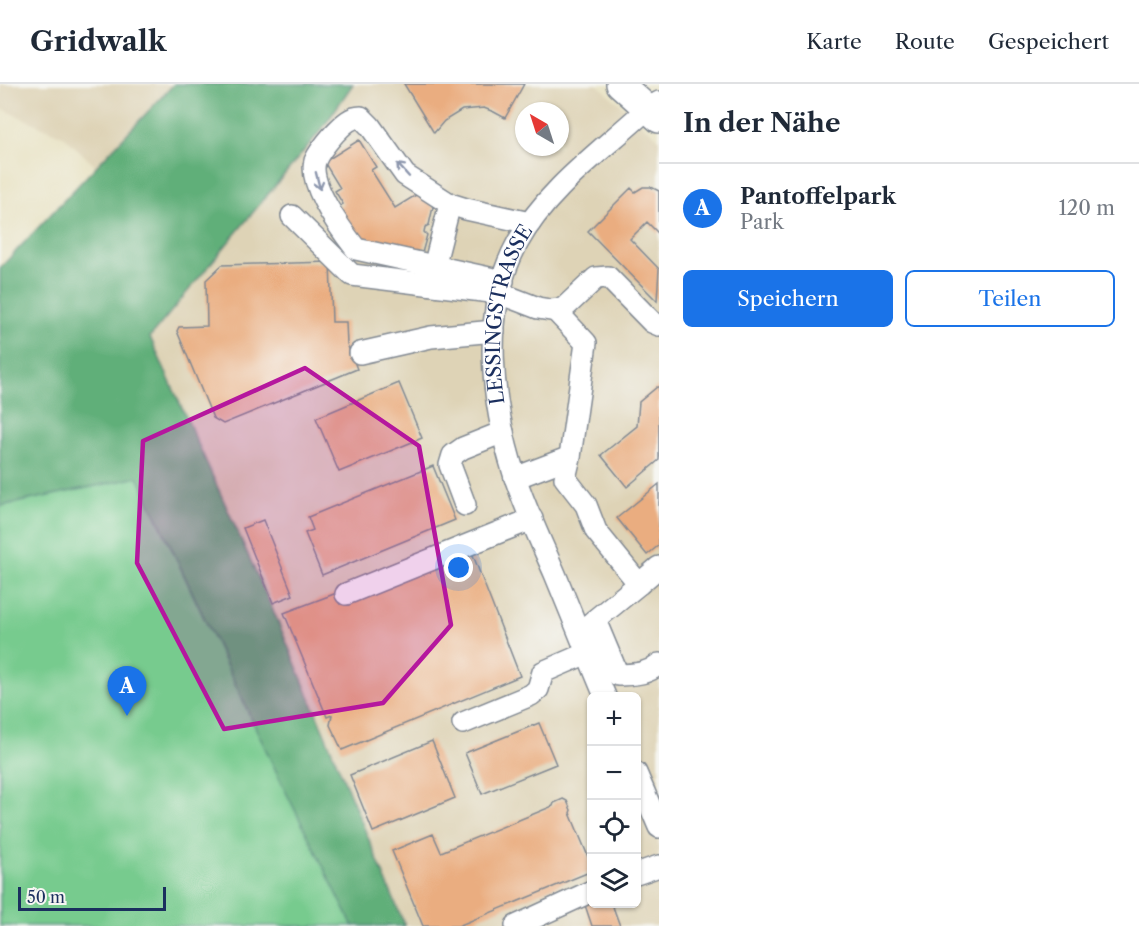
<!DOCTYPE html>
<html lang="de">
<head>
<meta charset="utf-8">
<style>
	body { margin:0; font-family:"Libre Caslon Text",serif; background:#f6f6f7; color:#1f2937 }
	.controls { position:absolute; right:18px; bottom:18px; display:grid; overflow:hidden; border-radius:9px; box-shadow:0 2px 4px #0004 }
	.controls button { width:54px; height:54px; display:grid; place-items:center; padding:0; border:0; border-bottom:2px solid #e0e1e3; background:#fff; color:#1f2937; font:30px sans-serif }
	.compass { position:absolute; left:515px; top:18px; width:54px; height:54px; border-radius:50%; background:#fff; box-shadow:0 2px 4px #0004; rotate:321deg }
	.scale { position:absolute; left:18px; bottom:15px; width:148px; box-sizing:border-box; padding-left:6px; border:3px solid #1b2f5e; border-top:0; font-size:16px; line-height:21px; white-space:nowrap; color:#1b2f5e; -webkit-text-stroke:4px #f6f6f2; paint-order:stroke }
	.you { position:absolute; left:459px; top:484px; width:21px; height:21px; margin:-15px; border:4px solid #fff; border-radius:50%; background:#1a73e8; box-shadow:0 0 0 9px #1a73e833 }
	.badge { display:grid; place-items:center; width:39px; height:39px; border-radius:50%; background:#1a73e8; color:#fff; font-size:20px; font-weight:700 }
	.pin { position:absolute; translate:-50% -50px; filter:drop-shadow(0 2px 3px #0008) }
	.pin::after { content:''; position:absolute; top:32px; width:21px; height:18px; background:inherit; clip-path:polygon(0 0,100% 0,50% 100%) }
	.list { margin:0; padding:0; list-style:none }
	h2 { display:flex; justify-content:space-between; align-items:center; height:78px; margin:0; padding:0 24px; font-size:26px }
	h2 small { font-size:20px; font-weight:400; color:#747a83 }
	.list li { display:grid; grid-template-columns:39px 1fr auto; gap:18px; align-items:center; box-sizing:border-box; height:90px; padding:0 24px; border-top:2px solid #e0e1e3 }
	.list b { display:block; font-size:22px; white-space:nowrap }
	.list p { margin:0; font-size:20px; white-space:nowrap; color:#747a83 }
	.list em { font-size:20px; font-style:normal; color:#747a83 }
	.actions { display:flex; gap:12px; padding:18px 24px }
	.actions a { flex:1; padding:14px 0; border:2px solid #1a73e8; border-radius:9px; text-align:center; font-size:21px; color:#1a73e8 }
	.actions .main { background:#1a73e8; color:#fff }
	.icon { flex:none; width:33px; height:33px; fill:none; stroke:currentColor; stroke-width:2; stroke-linecap:round; stroke-linejoin:round }
	.map { position:relative; flex:none; width:659px; height:842px; overflow:hidden }
	header { display:flex; align-items:center; gap:36px; box-sizing:border-box; height:84px; padding:0 30px; background:#fff; border-bottom:2px solid #e0e1e3 }
	header strong { font-size:28px }
	nav { display:flex; gap:33px; margin-inline-start:auto; font-size:21px }
	main { display:flex }
	aside { flex:1; background:#fff }
	.map>svg:first-child { display:block }
</style>
</head>
<body>
<header>
<strong>Gridwalk</strong>
<nav><a>Karte</a><a>Route</a><a>Gespeichert</a></nav>
</header>
<main>
<div class="map">
<svg width="659" height="842" viewBox="0 0 659 842">
	<rect width="100%" height="100%" fill="#f6f6f2"/>
	<filter id="ink" filterUnits="userSpaceOnUse"><feTurbulence type="fractalNoise" baseFrequency=".0167" numOctaves="2"/><feDisplacementMap in="SourceGraphic" scale="12" xChannelSelector="R" yChannelSelector="G"/><feConvolveMatrix kernelMatrix="1 2 1 2 8 2 1 2 1" color-interpolation-filters="sRGB"/></filter>
	<filter id="wash" filterUnits="userSpaceOnUse"><feTurbulence type="fractalNoise" baseFrequency=".008" numOctaves="4" result="noise"/><feDisplacementMap in="SourceGraphic" scale="24" xChannelSelector="R" yChannelSelector="G"/><feGaussianBlur stdDeviation="1.35" result="paint"/><feColorMatrix in="noise" values="0 0 0 0 0 0 0 0 0 0 0 0 0 0 0 0 0 1.4 0 .05"/><feComposite in="paint" operator="in"/></filter>
	<g filter="url(#wash)">
		<rect width="100%" height="100%" fill="#e9e3c5"/>
		<path fill="#ded3b6" fill-rule="evenodd" d="M0,0h174l-78,83 -31,-30 -65,-29z
			M353,0h244l62,55v787h-254l-129,-309 -127,-280 173,-208zM524,27h36v36h-36zM592,612h44v208h-44z"/>
		<path fill="#77cb8e" stroke="#497d76" stroke-width="1.5" d="M138,393l216,449h-354v-420z"/>
		<path fill="#61af79" stroke="#3e6f6c" stroke-width="1.5" d="M174,0h179l-31,45 -172,208 126,280 129,309h-52l-70,-140 -145,-309 -138,29v-238z"/>
		<g id="blocks">
			<path fill="#eaad80" d="M404,0h120l-19,34 -11,-6 -10,-4 -22,2 -18,11 -10,12z
				M359,56l17,27 -5,3 24,38 21,-13 10,2 7,10 -4,18 -4,2 -1,5 3,3 -5,18 -10,5 -50,-11 -25,-39 6,-4 -8,-13 5,-3 -16,-26z
				M643,103h8l8,4v43l-12,-12 -17,17 29,30 -2,32 -69,-70 43,-43 4,4z
				M330,178l2,60h14l1,22 10,25 -134,55 -10,-6 -36,-87 2,-4 28,-1 -1,-46 16,-15z
				M399,299l23,55 -83,34 -23,-54z
				M657,303h2v73l-32,27 -26,-32 36,-29 2,-24z
				M433,382l22,54 -133,55 -17,-42 8,-3 -5,-13z
				M659,400v61l-12,10 -30,-37z
				M263,436l30,75 -20,8 -30,-75z
				M471,466l49,126 -178,74 -12,-25 2,-10 -5,2 -43,-104 50,-19 6,10z
				M539,639l17,41 -74,30 -17,-41z
				M432,657l23,57 -82,34 -23,-57z
				M563,715l4,2 4,9 -1,3 22,53v5l-134,55h-35l-31,-75 41,-17 8,18 112,-46 1,-3z
				M592,816v4h20l8,22h-28l-8,-24z"/>
		</g>
	</g>
	<g filter="url(#ink)">
		<use href="#blocks" fill-opacity="0" stroke="#828992" stroke-width="1.5"/>
		<g fill="none" stroke-linecap="round" stroke-linejoin="round">
			<defs>
				<g id="minor">
					<path d="M292,132l60,59 147,18 39,15 12,2 13,-1 33,-31 12,-1 44,45 7,3"/>
					<path d="M431,182l5,-7 14,-55"/>
					<path d="M503,197l-147,-32c-14,-18 -48,-64 -41,-88 4,-10 12,-19 19,-27 8,-8 15,-17 27,-17l9,9 35,49 31,20 14,9 16,5 64,14"/>
					<path d="M555,226l31,33 -16,114 -5,21 21,27 10,26 43,53 20,-17"/>
					<path d="M360,269l71,-16 63,-6"/>
					<path d="M515,394l55,-21"/>
					<path d="M465,421l-15,-40 3,-10 10,-7 40,-16"/>
					<path d="M346,510l186,-75"/>
					<path d="M595,536l23,55c16,-1 28,0 41,-11"/>
					<path d="M584,545l55,-45"/>
					<path id="s1" d="M605,612c-17,-40 -33,-81 -50,-122 -14,-32 -29,-64 -40,-97 -23,-72 -36,-165 3,-235 28,-52 86,-93 129,-133l12,-7"/>
					<path d="M463,639l68,-28 7,-6 5,-17 44,-19"/>
					<path d="M636,689l23,54"/>
					<path d="M636,790l23,-8"/>
					<path d="M516,842l76,-35"/>
				</g>
				<path id="major" d="M620,0l39,35"/>
			</defs>
			<use href="#minor" stroke="#828992" stroke-width="24"/>
			<use href="#major" stroke="#828992" stroke-width="30"/>
			<use href="#minor" stroke="#fff" stroke-width="21"/>
			<use href="#major" stroke="#fff" stroke-width="27"/>
		</g>
		<defs><path id="oneway-shaft" d="M-6 0H5M1.5-3L5.5 0L1.5 3" fill="none" stroke-width="1.6" stroke-linecap="round" stroke-linejoin="round" transform="scale(1.5)"/></defs>
		<g stroke="#8d97ae">
			<use href="#oneway-shaft" transform="translate(403 86) rotate(-132)"/>
			<use href="#oneway-shaft" transform="translate(318 97) rotate(76)"/>
		</g>
	</g>
	<path fill="#b5179e" fill-opacity="0.2" stroke="#b5179e" stroke-width="4.5" stroke-linejoin="round" d="M305,284l114,78 32,179 -68,78 -159,26 -87,-166 6,-122z"/>
	<g text-anchor="middle" dominant-baseline="central" stroke-width="4.5" stroke-linejoin="round" paint-order="stroke">
		<g font-size="20" fill="#1b2f5e" stroke="#f6f6f2">
			<text stroke="none"><textPath href="#s1" startOffset="404">LESSINGSTRASSE</textPath></text>
		</g>
	</g>
</svg>
<div class="controls">
<button>+</button>
<button>−</button>
<button><svg class="icon" aria-label="locate" viewBox="0 0 24 24"><circle cx="12" cy="12" r="6"/><path d="M12 2v4M12 18v4M2 12h4M18 12h4"/></svg></button>
<button><svg class="icon" aria-label="layers" viewBox="0 0 24 24"><path d="M12 4l9 5-9 5-9-5zM3 14l9 5 9-5"/></svg></button>
</div>
<svg class="compass" viewBox="-18 -18 36 36"><path d="M0-13l5 13h-10z" fill="#e53935"/><path d="M0 13l5-13h-10z" fill="#747a83"/></svg>
<div class="scale">50 m</div>
<div class="you"></div>
<div class="pin badge" style="left:127px;top:632px">A</div>
</div>
<aside>
<h2>In der Nähe<small></small></h2>
<ul class="list">
<li><span class="badge">A</span><div><b>Pantoffelpark</b><p>Park</p></div><em>120 m</em></li>
</ul>
<div class="actions"><a class="main">Speichern</a><a>Teilen</a></div>
</aside>
</main>
</body>
</html>
